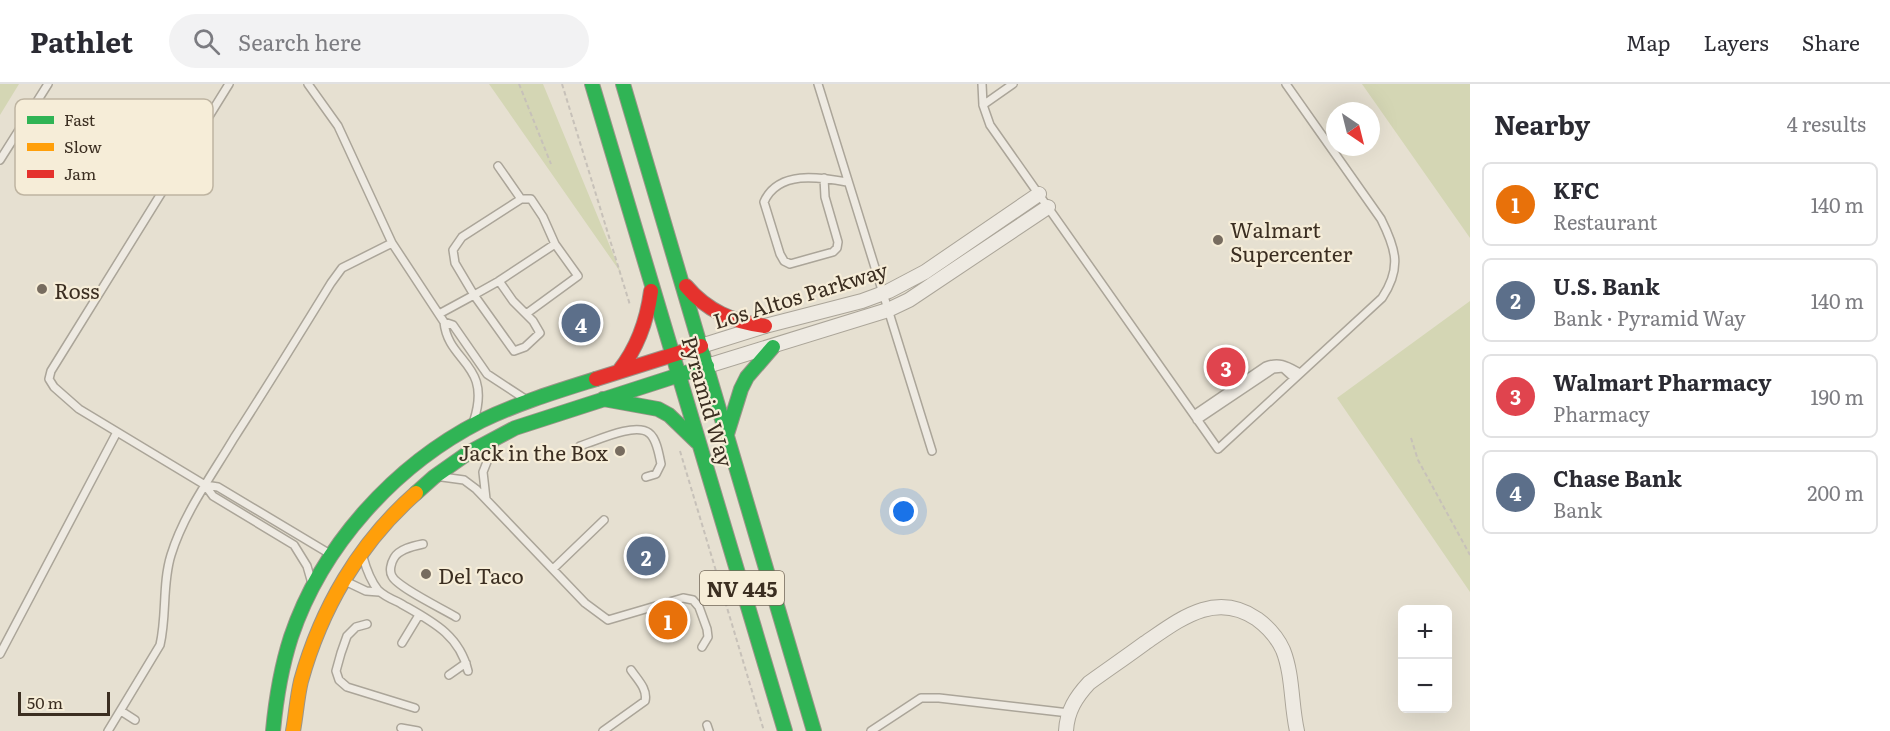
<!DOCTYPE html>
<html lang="en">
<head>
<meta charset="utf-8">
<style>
	body { margin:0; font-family:Literata,serif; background:#f2f2f3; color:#2b2b33 }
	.controls { position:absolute; right:18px; bottom:18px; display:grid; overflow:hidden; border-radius:9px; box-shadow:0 6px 24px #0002 }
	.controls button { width:54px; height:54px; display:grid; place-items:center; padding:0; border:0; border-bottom:2px solid #e1e1e2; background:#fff; color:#2b2b33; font:30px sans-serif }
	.compass { position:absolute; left:1326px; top:18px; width:54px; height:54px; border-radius:50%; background:#fff; box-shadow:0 6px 24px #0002; rotate:145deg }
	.scale { position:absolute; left:18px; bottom:15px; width:92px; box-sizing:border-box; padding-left:6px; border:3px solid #3b2e21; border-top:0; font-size:16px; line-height:21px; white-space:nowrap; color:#3b2e21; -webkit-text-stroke:4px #f6edd8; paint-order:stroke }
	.you { position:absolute; left:904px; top:428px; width:21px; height:21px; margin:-15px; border:4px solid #fff; border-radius:50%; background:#1a73e8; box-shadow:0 0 0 9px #1a73e833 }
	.badge { display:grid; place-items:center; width:39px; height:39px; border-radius:50%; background:#776c5f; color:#fff; font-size:20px; font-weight:700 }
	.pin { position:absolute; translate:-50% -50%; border:3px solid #fff; box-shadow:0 2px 6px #0006 }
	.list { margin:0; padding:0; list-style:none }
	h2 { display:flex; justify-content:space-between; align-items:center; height:78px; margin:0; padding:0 24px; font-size:26px }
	h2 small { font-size:20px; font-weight:400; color:#7c7c81 }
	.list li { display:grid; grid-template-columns:39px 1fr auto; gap:18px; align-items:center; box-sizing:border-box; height:84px; margin:0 12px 12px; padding:0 12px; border:2px solid #e1e1e2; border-radius:9px }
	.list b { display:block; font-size:22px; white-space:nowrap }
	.list p { margin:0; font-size:20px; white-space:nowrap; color:#7c7c81 }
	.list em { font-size:20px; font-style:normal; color:#7c7c81 }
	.icon { flex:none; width:33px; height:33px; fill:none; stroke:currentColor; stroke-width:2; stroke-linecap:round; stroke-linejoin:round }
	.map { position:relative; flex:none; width:1470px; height:647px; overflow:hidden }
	header { display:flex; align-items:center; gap:36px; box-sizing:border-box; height:84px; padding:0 30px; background:#fff; border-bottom:2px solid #e1e1e2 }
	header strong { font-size:28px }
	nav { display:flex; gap:33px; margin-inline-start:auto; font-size:21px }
	.search { width:420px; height:54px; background:#f2f2f3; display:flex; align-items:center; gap:15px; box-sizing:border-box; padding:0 21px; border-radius:33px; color:#7c7c81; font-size:22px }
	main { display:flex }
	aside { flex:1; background:#fff }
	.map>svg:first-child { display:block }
</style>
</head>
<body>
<header>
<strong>Pathlet</strong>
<div class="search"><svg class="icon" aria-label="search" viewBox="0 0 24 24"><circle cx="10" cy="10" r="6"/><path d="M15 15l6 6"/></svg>Search here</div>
<nav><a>Map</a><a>Layers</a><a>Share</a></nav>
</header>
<main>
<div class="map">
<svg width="1470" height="647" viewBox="0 0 1470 647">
	<rect width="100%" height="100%" fill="#e6e0d1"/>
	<path fill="#d4d6b4" d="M0,0h19l-19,31z
		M489,0h54l78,189z
		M1362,0h108v154z
		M1470,217v291l-133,-194z"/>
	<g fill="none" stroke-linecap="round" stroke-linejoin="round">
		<defs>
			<path id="lane" d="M229,0l-178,287 -2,8 5,8 25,22 126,76 8,11 81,49 13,21 4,14
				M308,0l30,42 54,117 52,79c4,41 48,41 30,98
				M818,0l114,367
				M982,0l1,21 7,20 228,324 164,-151c20,-30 14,-49 -1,-79l-95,-135
				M983,21l30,-21
				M0,76l48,-76
				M498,82l23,33
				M824,94l1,19 13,45 -1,6 -4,4 -43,12 -6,-3 -4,-7 -16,-52c14,-32 55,-25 83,-20
				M499,197l56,-37 23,32 -52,38
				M439,230l35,-19 40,56 11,-4 15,-14 -7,-12 -20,-20 -14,-20 -25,14 -19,-32 -2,-13 9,-13 59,-38h10l12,18 12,27
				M444,238l9,3 34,49 38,25
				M1194,331l72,-49c14,-5 21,0 34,7
				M1197,336l76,-51 10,-1 11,10
				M576,369l4,-7c16,-5 55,-24 69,-13 8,6 10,22 12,31l-5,10 -10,3
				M442,393l22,3 12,9 109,114 23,17 75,-22 10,2 6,7 8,22 1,8 -6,10
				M205,401l13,2 112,67
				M486,415l-3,-27 11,-28
				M423,460c-10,2 -24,5 -29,14 -3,5 -5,13 -2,18 5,11 51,33 64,41
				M363,473c3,11 7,23 15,33 5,5 13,9 20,12 31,18 61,31 70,69
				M553,485l51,-49
				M345,497l21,10 13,1
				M367,540l-11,3 -9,9 -6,17 -5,18 3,9 8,7 68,21
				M402,559l17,-28
				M0,570l117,-222
				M449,591l17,-12
				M121,627l14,9
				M707,641l2,6
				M401,644l17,3
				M108,647l52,-86c7,-30 2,-61 11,-90 13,-42 41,-80 63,-117 33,-51 65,-103 97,-155l11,-15 50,-25
				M603,647l42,-30c3,-12 -8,-22 -14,-31
				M871,647l50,-33h18l130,15"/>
			<path id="street" d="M701,262l64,-20 97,-25 27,-10 36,-19 114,-78
				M707,282l181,-56 21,-10 139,-93
				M1066,647c1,-20 10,-34 23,-48 18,-13 37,-26 56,-40 34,-23 70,-53 112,-24 11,8 20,18 26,31 10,25 8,55 14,81"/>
			<path id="fast" d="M592,0l193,647
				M623,0l191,647
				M603,315l55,10 11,6 28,27
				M727,350l14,-45 6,-12 26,-30
				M416,409l18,-16 34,-24 47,-25 192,-62
				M273,647c3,-32 8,-63 18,-94 31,-92 104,-172 190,-216 37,-18 77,-30 115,-42"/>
			<path id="slow" d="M293,647c3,-16 4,-33 8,-50 20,-72 58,-138 115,-188"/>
			<path id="jam" d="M686,202c21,25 47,36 79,40
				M619,287c19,-24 28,-50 32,-80
				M596,295l105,-33"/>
		</defs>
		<use href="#lane" stroke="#aba599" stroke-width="10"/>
		<use href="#street" stroke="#aba599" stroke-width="16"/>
		<use href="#fast" stroke="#9b9489" stroke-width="16"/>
		<use href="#slow" stroke="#9b9489" stroke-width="16"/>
		<use href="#jam" stroke="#9b9489" stroke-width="16"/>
		<path stroke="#c7c1b9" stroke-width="2" stroke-dasharray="4.5 3" stroke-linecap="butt" d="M519,0l32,80
			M562,0l68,221
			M1411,354l7,22 52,95
			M680,367l84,280"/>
		<use href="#lane" stroke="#eeeae2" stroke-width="7"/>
		<use href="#street" stroke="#eeeae2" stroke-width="14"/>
		<use href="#fast" stroke="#30b455" stroke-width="14"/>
		<use href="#slow" stroke="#ff9f0a" stroke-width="14"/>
		<use href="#jam" stroke="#e5322d" stroke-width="14"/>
	</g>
	<g fill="#776c5f" stroke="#f6edd8" stroke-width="2">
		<circle cx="1218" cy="156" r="6"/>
		<circle cx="42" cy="205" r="6"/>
		<circle cx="620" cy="367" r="6"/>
		<circle cx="426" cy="490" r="6"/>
	</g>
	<g text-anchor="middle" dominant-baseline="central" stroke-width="4.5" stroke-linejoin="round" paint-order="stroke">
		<rect fill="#f6edd8" stroke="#736758" stroke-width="1.5" x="700" y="487" width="84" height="34" rx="4.5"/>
		<g font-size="20" font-weight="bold" fill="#3b2e21">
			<text x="742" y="504">NV 445</text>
		</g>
		<g font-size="21" fill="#3b2e21" stroke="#f6edd8" text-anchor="start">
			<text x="1230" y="144">Walmart<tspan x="1230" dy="24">Supercenter</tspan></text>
			<text x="54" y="205">Ross</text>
			<text x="608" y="367" text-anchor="end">Jack in the Box</text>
			<text x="438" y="490">Del Taco</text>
		</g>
		<g font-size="21" fill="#3b2e21" stroke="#f6edd8">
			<text transform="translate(800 210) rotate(-17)">Los Altos Parkway</text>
			<text transform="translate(709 317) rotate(74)">Pyramid Way</text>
		</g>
	</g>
	<rect x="15" y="15" width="198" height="96" rx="9" fill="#f6edd8" stroke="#beb4a1" stroke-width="1.5"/>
	<rect x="27" y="32" width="27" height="8" fill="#30b455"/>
	<rect x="27" y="59" width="27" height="8" fill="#ff9f0a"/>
	<rect x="27" y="86" width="27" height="8" fill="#e5322d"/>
	<g font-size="16" fill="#3b2e21">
		<text x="64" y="42">Fast</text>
		<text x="64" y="69">Slow</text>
		<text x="64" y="96">Jam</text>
	</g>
</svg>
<div class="controls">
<button>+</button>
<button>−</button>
</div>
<svg class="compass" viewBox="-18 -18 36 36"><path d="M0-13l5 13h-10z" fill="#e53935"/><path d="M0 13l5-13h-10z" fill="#7c7c81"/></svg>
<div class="scale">50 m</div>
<div class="you"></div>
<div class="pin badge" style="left:668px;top:536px;background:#e8710a">1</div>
<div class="pin badge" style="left:646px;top:472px;background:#5c6f8a">2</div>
<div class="pin badge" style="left:1226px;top:283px;background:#e0444e">3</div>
<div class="pin badge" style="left:581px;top:239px;background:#5c6f8a">4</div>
</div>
<aside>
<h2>Nearby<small>4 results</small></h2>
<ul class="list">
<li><span class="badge" style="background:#e8710a">1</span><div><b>KFC</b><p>Restaurant</p></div><em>140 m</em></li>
<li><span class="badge" style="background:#5c6f8a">2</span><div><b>U.S. Bank</b><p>Bank · Pyramid Way</p></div><em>140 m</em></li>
<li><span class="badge" style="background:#e0444e">3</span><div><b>Walmart Pharmacy</b><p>Pharmacy</p></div><em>190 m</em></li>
<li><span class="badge" style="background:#5c6f8a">4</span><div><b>Chase Bank</b><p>Bank</p></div><em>200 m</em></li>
</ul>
</aside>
</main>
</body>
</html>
